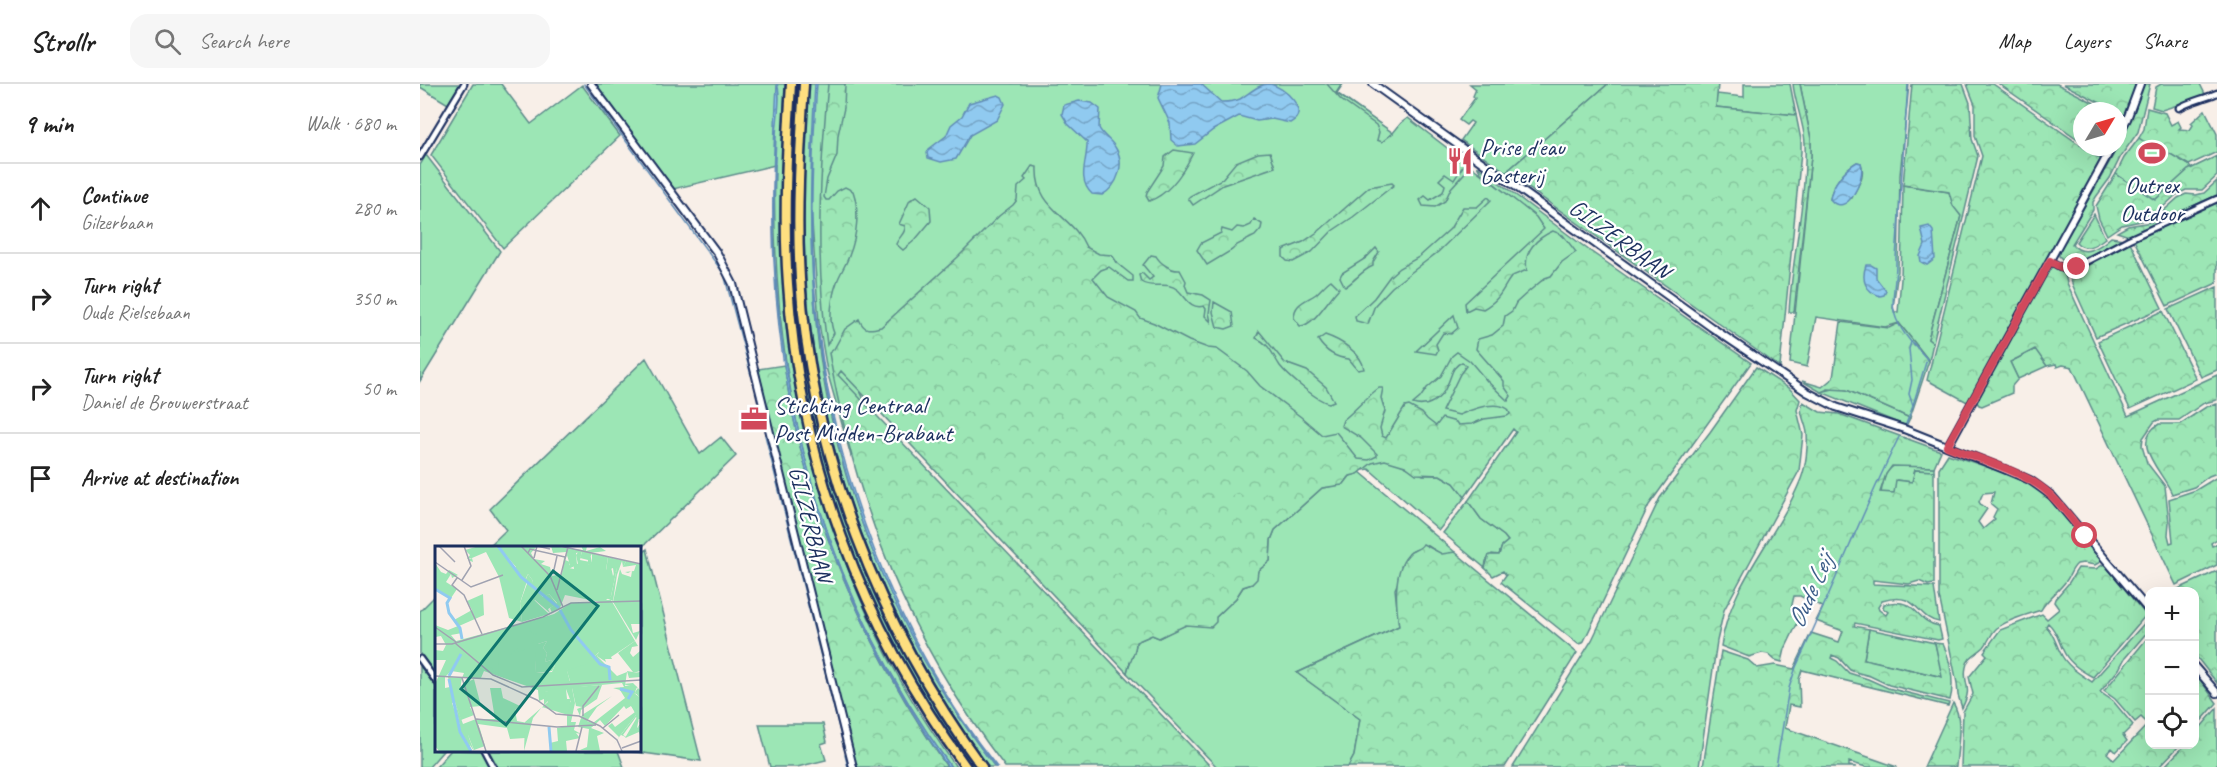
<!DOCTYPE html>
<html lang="en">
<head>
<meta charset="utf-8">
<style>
	body { margin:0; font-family:Caveat,sans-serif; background:#f6f6f6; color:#222 }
	.controls { position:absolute; right:18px; bottom:18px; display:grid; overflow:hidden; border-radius:12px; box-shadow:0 6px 24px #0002 }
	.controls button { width:54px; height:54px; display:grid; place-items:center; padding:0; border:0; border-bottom:2px solid #e0e0e0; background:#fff; color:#222; font:30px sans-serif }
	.compass { position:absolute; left:1653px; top:18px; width:54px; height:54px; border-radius:50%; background:#fff; box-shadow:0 6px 24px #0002; rotate:52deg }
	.stop { position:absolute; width:18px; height:18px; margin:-14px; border:4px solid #d1495b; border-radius:50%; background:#fff }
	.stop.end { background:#d1495b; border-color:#fff; box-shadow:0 2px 6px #0008 }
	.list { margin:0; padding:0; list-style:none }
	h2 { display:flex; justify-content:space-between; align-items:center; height:78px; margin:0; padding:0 24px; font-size:26px }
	h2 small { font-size:20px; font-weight:400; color:#767676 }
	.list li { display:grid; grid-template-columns:39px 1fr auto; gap:18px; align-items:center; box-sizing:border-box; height:90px; padding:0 24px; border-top:2px solid #e0e0e0 }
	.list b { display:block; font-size:22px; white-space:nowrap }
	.list p { margin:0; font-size:20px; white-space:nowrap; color:#767676 }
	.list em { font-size:20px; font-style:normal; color:#767676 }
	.icon { flex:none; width:33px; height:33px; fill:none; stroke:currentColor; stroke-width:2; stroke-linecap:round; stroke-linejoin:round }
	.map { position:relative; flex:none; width:1797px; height:683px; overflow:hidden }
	header { display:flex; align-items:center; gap:36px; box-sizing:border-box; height:84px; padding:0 30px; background:#fff; border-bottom:2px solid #e0e0e0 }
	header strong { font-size:28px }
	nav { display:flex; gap:33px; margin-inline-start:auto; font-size:21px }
	.search { width:420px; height:54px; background:#f6f6f6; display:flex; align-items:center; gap:15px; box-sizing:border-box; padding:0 21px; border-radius:18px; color:#767676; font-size:22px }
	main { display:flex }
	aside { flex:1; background:#fff }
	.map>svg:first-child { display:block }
</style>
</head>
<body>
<header>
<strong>Strollr</strong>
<div class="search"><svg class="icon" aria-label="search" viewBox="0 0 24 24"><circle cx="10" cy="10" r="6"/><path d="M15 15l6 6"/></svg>Search here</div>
<nav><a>Map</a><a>Layers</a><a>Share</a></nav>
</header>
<main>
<aside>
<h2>9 min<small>Walk · 680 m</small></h2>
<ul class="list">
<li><svg class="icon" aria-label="ahead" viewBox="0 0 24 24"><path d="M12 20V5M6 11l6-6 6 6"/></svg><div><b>Continue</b><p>Gilzerbaan</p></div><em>280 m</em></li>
<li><svg class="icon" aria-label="right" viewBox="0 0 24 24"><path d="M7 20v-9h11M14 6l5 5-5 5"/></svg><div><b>Turn right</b><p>Oude Rielsebaan</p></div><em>350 m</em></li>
<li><svg class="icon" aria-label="right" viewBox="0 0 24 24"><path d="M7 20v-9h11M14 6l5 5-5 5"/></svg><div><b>Turn right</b><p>Daniel de Brouwerstraat</p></div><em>50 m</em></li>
<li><svg class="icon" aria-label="arrive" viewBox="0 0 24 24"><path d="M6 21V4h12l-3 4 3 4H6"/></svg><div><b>Arrive at destination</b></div></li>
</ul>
</aside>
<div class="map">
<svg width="1797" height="683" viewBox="0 0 1797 683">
	<defs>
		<pattern id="forest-crowns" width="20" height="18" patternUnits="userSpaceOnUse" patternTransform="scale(1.5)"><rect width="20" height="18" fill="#9ce6b5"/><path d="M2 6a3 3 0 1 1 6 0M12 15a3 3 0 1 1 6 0" fill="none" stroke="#86c69e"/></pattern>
		<pattern id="water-waves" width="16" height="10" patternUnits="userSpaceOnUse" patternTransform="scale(1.5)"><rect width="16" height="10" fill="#90caf0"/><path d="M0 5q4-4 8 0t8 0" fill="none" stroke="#75a4c6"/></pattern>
	</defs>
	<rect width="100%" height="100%" fill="#f8efe8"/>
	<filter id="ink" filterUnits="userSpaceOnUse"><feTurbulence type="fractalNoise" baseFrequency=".0167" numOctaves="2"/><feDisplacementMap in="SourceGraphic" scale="12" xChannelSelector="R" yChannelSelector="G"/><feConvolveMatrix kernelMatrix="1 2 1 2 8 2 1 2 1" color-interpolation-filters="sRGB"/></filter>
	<g filter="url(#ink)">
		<path fill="#9ce6b5" stroke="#5c8a8a" stroke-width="1.5" fill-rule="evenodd" d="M0,0h40l-12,20 -28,-17z
			M53,0h28l30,40 51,-39 38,51 -117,112 -72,-93z
			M175,0h190c-3,65 -7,131 -2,196 10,140 50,280 119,403 16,29 35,56 54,84h-5c-132,-182 -182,-379 -176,-602l-102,24z
			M373,0h7c-3,65 -6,130 -2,195 11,180 76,342 180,488h-9c-99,-137 -164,-300 -177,-470 -5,-71 -3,-142 1,-213z
			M388,0h535l-6,9 56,40 8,-10 7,-5 170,130 -67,100 4,67 -119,47 27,13h17l14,8 11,14 -26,33 -70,-61 -5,1 -114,-79 -404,-31 32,70 -27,26 -24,-85 -8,-48 -8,-115c1,47 2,94 8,141 20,151 84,297 176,418h-7c-102,-142 -166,-298 -181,-474 -6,-70 -3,-139 1,-209z
			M1050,0h138l-102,88 -45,-32 12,-17 -3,-2 -4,4 -7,-5 16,-22 -2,-2 3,-7z
			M1324,0h46l6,31 -81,-8 2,-13 27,3z
			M1380,0h109l-9,91 -2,96 -5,37 2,4h3l3,-33 2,-94 46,7 5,14 7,10 -33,123 5,4 -4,18 -30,-38 -14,4 -69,-10 -9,50 -17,-4 21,-207v-17zM1437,78l4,1c5,14 -4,23 -9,35l-22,1c2,-15 15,-30 27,-37z
			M1741,0h39l6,12 -44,14 -10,-3 4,-20z
			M1719,54l15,10 5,-1 30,18 2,4 -36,31 -39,-26 8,-16z
			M6,71l74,96 -80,130v-216z
			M1616,265l11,17 -29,13 -8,-17z
			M226,274l54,96 21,-17 15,19 -97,94v-2h-152l19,-18 -16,-21z
			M1417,304l10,2 63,28 -4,8 -85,-34z
			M1479,380l35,3v4l-19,-1 -3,12 -15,-2 -2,13h-14c2,-12 4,-26 18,-29z
			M940,388l95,80 -13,3 -15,-10 -16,7 -16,37 4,37 -102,47 63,46 -6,37 -6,11h-131l-90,-94c2,-12 9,-19 9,-31l16,-7 7,3 17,-9 10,-4h8l22,-8 20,-19 7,-11 9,-3 6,-13 12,-10 1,-21 4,-10 47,-42 22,-4 6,-8z
			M1048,417l13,18 23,17 4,5 -6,5 -3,9 -7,-1 -6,7 -1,7 -42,-35z
			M227,465l54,212 -72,-10 10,-1v-193z
			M16,511v84l-16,-22v-46z
			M1449,545l66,14 8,34 -79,-18z
			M0,582l16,21v63l7,1 -14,16h-9z
			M339,640h64l4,18 -6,2 5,16 -29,7h-27z
			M31,666l31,1 10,16h-56z
			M69,667h129l6,16h-126z"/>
		<path fill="url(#forest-crowns)" stroke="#5c8a8a" stroke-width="1.5" fill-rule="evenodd" d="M408,0h17l-1,24 -6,27 -1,20 -10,24 -3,18 2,3h3l8,-9 8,-4 8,4c7,20 4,45 -4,65 -3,9 -9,17 -12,26 -5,13 -9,38 -3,51l-7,12c-12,-87 -7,-174 1,-261z
			M907,0h15l-6,9 57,40 -11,9 -5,-2 2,-8 -3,-7 -35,-25z
			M1188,0h110l-2,23 80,8 5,25v12l-21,215 -274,-195z
			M1373,0h7l11,55v17l-17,156h-5c3,-56 18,-113 16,-169 -1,-20 -10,-39 -12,-59z
			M1492,0h51l7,19 2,36 6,17 -45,187 -5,-4 33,-123 -8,-10 -4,-14 -46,-7z
			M1547,0h26l110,77 -134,242 -42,-23 55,-224 -7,-20v-31z
			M1579,0h58l53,27h-28v31z
			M1643,0h74l-11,32z
			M1723,0h7l-12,48 -17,24 -11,22 -14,19 -3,5v8l-21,34c12,14 28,3 39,-7l13,2 -49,23h-10l-6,-6v-5c30,-55 66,-107 84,-167z
			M1727,24l18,5 6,12 7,-4 3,6 -2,2 11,1 3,-5 -2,-2 14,-13 12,24v18l-28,13 -30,-18 -5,1 -15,-10 5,-9z
			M754,66l19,3c-9,18 -23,41 -44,48l-3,-5 1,-4 17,-26 1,-9z
			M850,68l5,15 -52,18 -30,20 -5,-7 2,-2 32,-17 14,-17 22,-9z
			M1797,72v20l-15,14h-16l-10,5 -26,24 -28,6 -15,10 -8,-16 -3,-13 20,-32 39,26 33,-30z
			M1045,79l5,4 -19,21 -6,13 -10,6 -12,-1 -3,-6 5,-4 5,4 13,-8 2,-7 -6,-5 6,-6 9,6z
			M612,82l5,1c-2,43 36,48 49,80l13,7 13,1 6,9 15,12v5h-5l-19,-14 -8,3 -8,8 15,19 28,15 4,6 14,5 35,18 19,7 9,1 30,22 13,15 41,31 21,18 14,-3 22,27 11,1 8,-4v-2l-16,-16 -20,-12 2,-6c12,-9 23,-23 36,-32h4l-2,10 4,13 -5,17 2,8 4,2 19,-31 4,-1 13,7 5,6 9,7 6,-8 14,4 2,3 14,-1 12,-5 23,-3 3,-2 -2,-5c-13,-9 -36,0 -49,6l-17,-4 18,-37 6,-8 -4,-4c-11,5 -10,14 -15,23 -5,14 -20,24 -34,19l7,-6 7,-10 14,-12 11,-20 5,-4 13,9 17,20 21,20 3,-5 -7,-10v-5l-28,-32 2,-10 14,-4 11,-9 2,-10 7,-5 4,-8 11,-10 18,-15 6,-2 11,-14 14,-10 -13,-17 -10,-4c-16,7 -30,20 -26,39l-15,6c-11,14 -10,22 -29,33l-9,-2 -8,4 -1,-8 79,-74 -8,-12 -55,-44 -4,-7 113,85 161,112 -102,142 -66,138 -5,1 -77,-62 5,-7 -3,-4 -10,5 -8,-8 4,-13h10l3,-9 6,-5 -4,-5 -23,-17 -13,-18 48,-69 -3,-3 -48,68 -11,-14 -14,-8 -24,-1 -11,-8 -20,-6 -13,3 -14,11 -8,2 -8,9 -20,3 -47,42 -4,10 -1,21 -12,10 -1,8 -5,5 -9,3 -7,11 -20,19v5l-5,5 -25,-2 -27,13 -7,-3 -16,7c0,13 -7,17 -9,31l-286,-302 -3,4 373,392h-206c-96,-126 -149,-259 -176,-414l5,-4 11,-20 14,-10c5,12 10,11 22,8l77,-70 41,-41 14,-11 4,-5 1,-13 8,-7 -2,-2z
			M1797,97v14l-88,41 -12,-4 11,-6 23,-4 27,-24 8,-4 10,1 8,-2z
			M972,99l2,2 -41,32 -21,14 -20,21 -19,10 -6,-1 -4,-4v-7l20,-8 16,-11 50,-44z
			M497,112l13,11 1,14 -16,19 -12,10 -7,-6c3,-8 10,-10 9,-18l-6,-2 11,-24z
			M1068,113l3,3 -53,52 -46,35 -17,18 -7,19 -12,-3 -1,-5 19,-18 16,-22 9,-8 20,-11 31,-28 13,-22h14z
			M1797,116v83l-50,23 -33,-66z
			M1674,130l11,24c-9,7 -20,14 -29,4z
			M834,135l8,5 -1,5 -6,7 -18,9 -5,5 -25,15 -10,-15 4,-7 20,-10 1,-4 10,3 5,-5 7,1 7,-3z
			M1710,158l32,66 -66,29 -23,-51 -4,-12z
			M956,164l3,4 -6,10v4c-12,5 -17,14 -28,21l-5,-10 2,-4 24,-15z
			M731,171l5,1c4,7 15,15 24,14l6,11 -1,4 3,7 15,3 8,5 -2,13 2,9 -6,-6 1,-7 -2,-3c-14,4 -18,-9 -26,-16 -12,-10 -25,0 -37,-8l-2,-7 3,-2 7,7 4,-3 -10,-12z
			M1633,183l11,4 3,12 61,133 89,-41v25l-13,3 -25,17h-21l-4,2 -11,16 -1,8 5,17 18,23 4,36 -1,13 2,8 3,-1 -4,-43 27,-9 21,-13v62l-6,4 1,3 5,-2v21l-41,20 -104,-218 -9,-2 -6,2 -1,-3 -9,2 -12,-17 -25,13 8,17 -6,7v7l-30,13 -3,-1 -4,-5 66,-115 6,-16z
			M911,196l8,8c-10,10 -25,38 -39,38l-6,-8c0,-15 12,-17 22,-24 6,-5 9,-10 15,-14z
			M1797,203v83l-16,7 -33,-68z
			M794,218l18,10 2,14 -8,3 -9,-2 -4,-15z
			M1743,227l33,68 -66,30 -32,-68z
			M1034,231l4,13 -7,6 -8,-1 -7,11 2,6 -2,4 -20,-3z
			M1421,238l48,6 10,-5 27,34 3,4 -19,57 -63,-28 -19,-1 -7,3 -19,-11 20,6 11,-9z
			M839,247l26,32 22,8 19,16 8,14 -5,2c-12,-2 -41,-27 -49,-37 -8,-12 -10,-22 -24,-28z
			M905,251c15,5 37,18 39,34l-6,1 -9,-11c-13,-1 -24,-8 -31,-19z
			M364,281c21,146 80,281 163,402h-91l-98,-398z
			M1336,283l34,22 10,11 -3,10 6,25 -4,36 -75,139 -7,31 -18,126h-186l79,-127 68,-142 50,-66z
			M1383,318l17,10 19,2 102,37 -7,16 -42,-1 -6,8 -6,18 14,1 2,-13 16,2 3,-12 19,1v113l-6,1 -9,-4 -10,3 -36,-4v4l61,3 5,35c-24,-4 -20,-32 -57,-21l-4,6 1,3 7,5 2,-3 -5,-4 1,-4c35,-8 30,18 55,22l3,13 -4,1 -83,-17 -1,3 15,3 -5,30 78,18 -7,-34 8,1c7,15 12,39 7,56l-61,-15 -19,-9 -15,-4 -5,-2 -11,-12 -7,-3 -1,3 6,3 12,12 19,6 20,9 61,15 -1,3 -146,-36 -3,9 1,28 -11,-2 -4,23 112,39h-31l-17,-5v4l7,1h-153l18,-116 27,9 9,8 18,-3 19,4 17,-36 28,9 4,-11 -27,-10 7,-14 -23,-11h-6l-3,13 9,9 -15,31 -3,13 -7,-2 -7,-6 -6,-1 -13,4 -28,-11c9,-63 57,-109 80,-167 5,-13 7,-32 6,-46 -1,-10 -9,-21 -4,-31z
			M1797,320v69l-8,3 -15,11 -22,7c-8,-21 -44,-51 -13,-70h21l26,-17z
			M1528,370c29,10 65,19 91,37 23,16 45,48 63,70l-7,4 -12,-2 -6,1c-6,5 -7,12 -11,17 -8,11 -20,19 -25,29 -14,5 -33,9 -44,18 -6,5 -8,13 -13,19 -7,7 -16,9 -18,20 -4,18 8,18 -4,41l-4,-13 -1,-12 -18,-87v-128zM1574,408l-3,12 6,5 -4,8 2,2 -12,10 -5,-7 9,-13 -6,-4 -2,-3 4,-9z
			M1003,460l19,10 13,-2 122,101 -72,114h-157l6,-11 6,-37 -63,-46 102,-47c-3,-20 -6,-55 9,-71 4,-6 11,-4 15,-11z
			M1684,480l42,51 -53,62c-12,-6 -25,-15 -30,-27 -5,-10 -6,-19 -15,-27l-2,3c8,8 9,16 14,26 6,14 20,22 32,30l57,-64v12l-24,28 -6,11 -19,23 13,9 20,24 -10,10 4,6 -11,11 -4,-4 -5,5 7,7 34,-36 -7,-7 -6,5 -20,-23 -11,-8 45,-55 1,108 30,1 -21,22h-198l2,-55 10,-18 -4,-17 18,-22 -3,-3 16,-22 42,-16 5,5 12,-10 -5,-7 1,-3 13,-15 10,-16 18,1z
			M1797,487v112l-22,-28 -1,-63 -20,-1z
			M1775,589l22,30 -22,25z
			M1533,619c11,16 4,45 3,64h-32z
			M1797,624v59h-53l21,-22 9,-1 1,-10z"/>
		<path fill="url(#water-waves)" stroke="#618cb6" stroke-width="1.5" d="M357,0c5,10 -1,40 -1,53 -2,42 -3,85 -1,127 11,184 67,353 176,503h-3c-107,-154 -166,-318 -174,-506 -3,-59 0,-118 3,-177z
			M395,0h2c-5,74 -8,148 -1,223 15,161 80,333 181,460h-2c-104,-133 -168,-301 -181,-470 -6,-71 -3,-142 1,-213z
			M742,0h39l20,18c6,0 13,0 19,-3 9,-5 18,-15 29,-15 15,2 43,28 21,39l-18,-4 -15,2 -18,-5 -26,14 -18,14 -17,2 -7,-6 -1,-17 -12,-25z
			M578,11l4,2 3,7 -8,16 -27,15 -14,24 -15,3 -13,-4 -1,-5 2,-4 17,-13 5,-11 11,-9 7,-13z
			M659,17l13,2 8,6 -1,19c4,8 12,12 16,19 11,16 3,39 -13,48l-10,-1c-16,-15 -4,-34 -5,-52l-19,-18 -6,-10 2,-9z
			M1437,78l4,1c5,16 -15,57 -31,36 2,-15 15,-30 27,-37z
			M1509,142l4,5 2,28 -8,6 -6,-3 -1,-6 5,-11 -4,-17z
			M1446,181h5l5,3v10l10,13 -2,4 -4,1c-15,-5 -19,-16 -14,-31z"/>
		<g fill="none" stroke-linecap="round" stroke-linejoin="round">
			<path stroke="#618cb6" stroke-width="1.5" d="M164,0l140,190 27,101
				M1492,258l15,17 -14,46
				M1486,340l7,-18 -4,-12 3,-14 -3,-31 2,-7c-29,-35 -14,-44 -15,-84l12,-174
				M345,351l79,313
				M425,671l3,12
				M1356,683l13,-79 7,-21c36,-76 66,-155 103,-230"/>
			<defs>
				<path id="minor" d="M1759,24c12,-7 25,-9 38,-15
					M0,73l44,-73
					M1630,177l16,9 6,-1 57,-30 88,-40
					M0,575l16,22
					M64,666l9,17"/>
				<path id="tertiary" d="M171,0l126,169 16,31 120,483
					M953,0l338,243 96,65 29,15 68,22 100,40 26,11 22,16 98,116
					M1698,52l9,-17 13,-35
					M1528,362l164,-299
					M1774,582l23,27"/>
				<path id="motorway" d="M371,0c-4,66 -8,133 -3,200 11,174 74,342 178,483
					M384,0c-4,65 -8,130 -4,195 12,177 78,346 182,488"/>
			</defs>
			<use href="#minor" stroke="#1b2f5e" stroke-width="9"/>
			<use href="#tertiary" stroke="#1b2f5e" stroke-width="10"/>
			<use href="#motorway" stroke="#1b2f5e" stroke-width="13"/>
			<use href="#minor" stroke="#fff" stroke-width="4.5"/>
			<use href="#tertiary" stroke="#fff" stroke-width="6"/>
			<use href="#motorway" stroke="#fedf80" stroke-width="8"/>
		</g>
	</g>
	<g fill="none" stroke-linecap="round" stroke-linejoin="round" filter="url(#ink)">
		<path stroke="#d1495b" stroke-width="8" d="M1657,183l-11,3 -16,-9 -103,185c29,12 75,25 98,44 16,13 28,31 40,46"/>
	</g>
	<defs>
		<symbol id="stadium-bare" viewBox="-9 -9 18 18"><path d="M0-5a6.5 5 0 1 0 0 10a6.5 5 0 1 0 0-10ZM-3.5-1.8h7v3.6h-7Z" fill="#d1495b" stroke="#fff" stroke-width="2.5" paint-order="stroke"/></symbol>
		<symbol id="restaurant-bare" viewBox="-9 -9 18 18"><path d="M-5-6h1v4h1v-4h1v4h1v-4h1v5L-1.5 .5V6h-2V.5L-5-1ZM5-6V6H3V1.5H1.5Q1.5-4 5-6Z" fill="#d1495b" stroke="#fff" stroke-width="2.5" paint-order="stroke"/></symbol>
		<symbol id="office-bare" viewBox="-9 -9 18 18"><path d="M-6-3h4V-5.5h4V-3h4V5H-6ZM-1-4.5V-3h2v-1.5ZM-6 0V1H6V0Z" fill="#d1495b" stroke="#fff" stroke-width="2.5" paint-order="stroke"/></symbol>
	</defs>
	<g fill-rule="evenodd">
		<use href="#stadium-bare" x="1713" y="50" width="38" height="38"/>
		<use href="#restaurant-bare" x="1021" y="58" width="38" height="38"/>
		<use href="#office-bare" x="315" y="316" width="38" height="38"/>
	</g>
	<g text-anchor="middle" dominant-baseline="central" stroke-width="4.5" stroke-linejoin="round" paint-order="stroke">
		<g font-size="24" fill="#1b2f5e" stroke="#fff" text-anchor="start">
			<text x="1060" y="63">Prise d'eau<tspan x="1060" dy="28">Gasterij</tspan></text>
			<text x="1732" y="101" text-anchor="middle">Outrex<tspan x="1732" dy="28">Outdoor</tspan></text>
			<text x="354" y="321">Stichting Centraal<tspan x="354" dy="28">Post Midden-Brabant</tspan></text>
		</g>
		<g font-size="24" fill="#1b2f5e" stroke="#fff">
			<text transform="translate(1200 155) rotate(36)">GILZERBAAN</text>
			<text transform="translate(391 440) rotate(76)">GILZERBAAN</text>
		</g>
		<g font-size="26" font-style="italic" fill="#3e5e8a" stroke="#fff">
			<text transform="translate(1390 507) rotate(-66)">Oude Leij</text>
		</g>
	</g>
	<g transform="translate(15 462)">
		<rect width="206" height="206" fill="#f8efe8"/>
		<path d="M44,0l38,3 -12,7 17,20 4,3 2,-5 5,7 -2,4 -4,-4 -7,22 2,19 -13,-4 -10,-41 -13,-25 -14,6 1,4 -5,-2 4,-2 -5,1 3,-4 -5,-5zM116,0l32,4 -2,-4h6l-1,5 14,-4 6,4 -16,2 2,10 -4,2v-5l-8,-2 2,-6 -6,1 1,12 -11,5 -2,-4 6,-1 -4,-13 -13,1zM173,11l18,4 -3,6 -1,-6 -5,14 -4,26 -7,-3 5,-2 6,-28 -3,8 -1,-8 -7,3zM0,17l6,9 5,2 3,-4 9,5 -6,3 -1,-4 -5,8 11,7 -6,9 -16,-9zM100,43l8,8 6,-3 8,10 -9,5 2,4 -15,-13 -7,4zM48,48l1,21 -25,11 3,7 -11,2 5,6 75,-20 8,13 -1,10 9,-3 -4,7 4,5 -2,9 6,-2 4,5 -3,6 -16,2 -2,-26 -33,28 69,6 -3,-10h-5l24,-8 14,-11 -3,4 20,20 10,-4 -2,14 9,-1 3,2 -2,5 5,3 -7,-2 -4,4 7,14v4l-17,22 -11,-11 4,-3 3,4 20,-15 -4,-6 -5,3 -2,-3 -19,20 -5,-6 -9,8 13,5 -7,3 3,15 -20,-1 7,-3 2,-18 -11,-2 4,-12 30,-19 -15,11 -10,14 6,2 32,-25 -5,-8 -7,-2 11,-1 -2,-4 -32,3 -1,5 -1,-5 -43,6 4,8 -5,5v-6l-5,2 -1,-11 -54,-19 -3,7h-19l2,-5 -13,-2 -6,6v11l5,-1 -2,-10 14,1 -2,12 5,3 -2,-9 11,-5 7,27 -11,1 4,8 -13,5 -6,-18 -3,1 11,32 17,-6 5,17 -11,4 -6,-15 3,16h-32l-4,-5v-62l11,-24h-11v-10l8,1 3,-6 -5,-9 -6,1v-12l13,5 10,-4 -4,-6 18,-10 -5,-9zM55,142h11l2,10 17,8 -5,4 2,11 11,2 -3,15 -15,1 -3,-11 -29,-4 -2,-5h19zM137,142l3,15 -4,19h5l-2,8 7,4 -5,-1 4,5 -14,3 1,10h-16l-1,-8 8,-2 -1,-13 10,-2v-23l4,-1 -5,-13zM205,166l-3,16 3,-2v9l-1,-3 -14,6z" fill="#9ce6b5"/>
		<path d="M63,0h39l-6,7 3,6 11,2 -4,3 9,3 2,9 10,-2 2,-17 4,-4 -3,7 5,2 -1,6 5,1 -1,-7 5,2 -2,-9 3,-4 -10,3 -1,-5 14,2 -2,9 10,2 -2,3 4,-3v-8l-4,5 2,-6 18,4 -2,13 5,-3 2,9 4,-8 -6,28 -5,4h5l24,41 -24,16 1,2h-7l1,3 -9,-6 2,-4 -12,12 -20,6 3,12 -9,3h-34l-30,-10 -7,-5 -20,-18 -2,-3 1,-1 30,27 -1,-22 20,-5 -8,7 20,-7v-7l4,2 -2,-8 5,-1 -5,-1 -1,-11 -1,10 -2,-9 -7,1 33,-10 17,-11 29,-1 -35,-7 -5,13 -8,5 -2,-5 7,-5 -8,-9 -5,3 -9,-7 -3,8 17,16 -27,8 -2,-19 8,-22 3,3 2,-3 -5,-7 -9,18 5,-14 -9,-8 -12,5 13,-8zM112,95l-4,7 4,5 -2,9 6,-2 4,5 -3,7 -16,1 -1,-28zM191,15l14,3v60h-9l2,9 7,-2 -4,9 -23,-38 7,-33 2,5 9,3 1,-6 -4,2 -3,-1 9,-1 2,-6 -13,2zM198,137l7,7v29h-3l3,4v3l-3,2 3,-4 -4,-7 -13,18 5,3 -7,-3 -8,10 23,-30 -8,-16 5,-7 6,5 -4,-5 3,-4 -15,-4zM167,139l-5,14 -16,11 -1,6 -3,-7 5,-2 -6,-1 -4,-18 -6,1 1,10h4l-3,16 -26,-8 -9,11 -9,33 1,-29 23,-20 -4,-10 17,-4zM20,156l8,22 13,-5 4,10 -12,6 6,16 -13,-19z" fill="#9ce6b5" fill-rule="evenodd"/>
		<path d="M200,95l3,5 -6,1 -2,6 3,4 7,-6v20l-7,2 7,-1v5l-11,1 -2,-7 6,1 -15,-19z" fill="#9ce6b5"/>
		<path fill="none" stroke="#90caf0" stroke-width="3" d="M63,0l23,31 38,31M0,43l15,9 -3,5 2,10 11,15 2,11M125,64l11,20 29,34 9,3 1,13M14,130l12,-22M14,133l11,53 11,19M185,143l12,3 -4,7M114,181l2,24"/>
		<path fill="none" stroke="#a0a2b1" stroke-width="1.5" d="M4,0l16,16M86,0l29,30 13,31M125,0l81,18M93,7l2,-4 35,8M99,12l3,-12 13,3M0,16l36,25 32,-12M118,28l4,-18M22,32l-5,7 12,10 18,39M27,34l9,-14 -7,-20M122,44l11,-43M0,81l21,15M20,97l38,32 29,12 119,-7M0,98h17l91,-27 28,-14 70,-2M0,130l56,3 46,21 19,14 23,2 21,10 17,14 5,11M27,132l24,73M148,170v-10l16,-20M41,173l81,8 39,-2M168,182l16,-13M187,202l19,-7M141,205l6,-24"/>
		<path fill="#0f766e" fill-opacity="0.15" stroke="#0f766e" stroke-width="3" d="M118,25l45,35 -92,119 -45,-36z"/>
		<rect width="206" height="206" fill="none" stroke="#1b2f5e" stroke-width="3"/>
	</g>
</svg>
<div class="controls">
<button>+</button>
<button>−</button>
<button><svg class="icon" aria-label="locate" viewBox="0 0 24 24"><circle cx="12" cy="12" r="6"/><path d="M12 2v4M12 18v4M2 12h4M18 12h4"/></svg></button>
</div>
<svg class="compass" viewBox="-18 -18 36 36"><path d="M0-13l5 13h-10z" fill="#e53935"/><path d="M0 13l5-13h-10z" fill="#767676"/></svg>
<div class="stop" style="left:1665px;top:452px"></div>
<div class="stop end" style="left:1657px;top:183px"></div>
</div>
</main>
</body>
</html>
